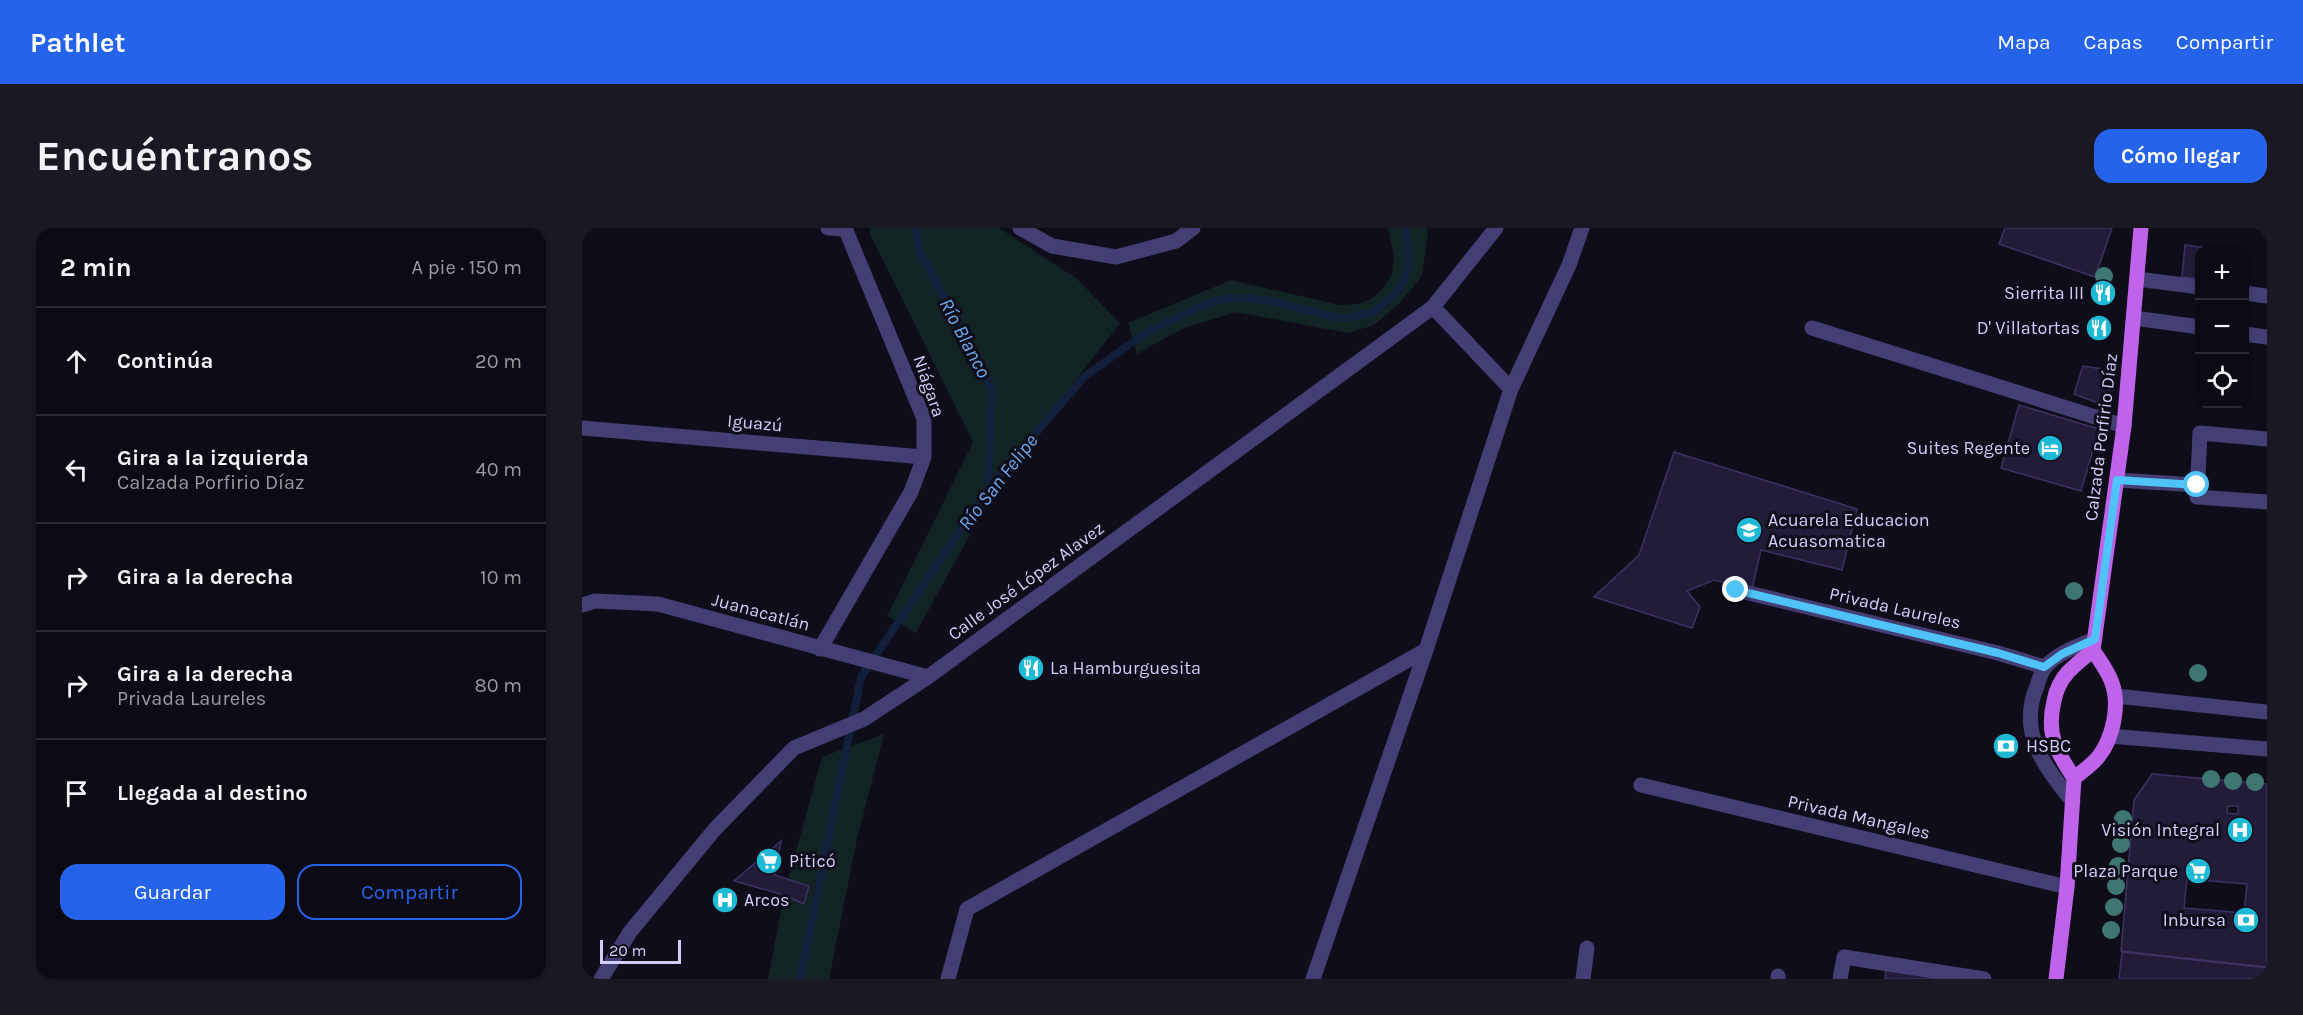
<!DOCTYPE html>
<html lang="es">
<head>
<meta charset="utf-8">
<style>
	body { margin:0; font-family:Karla,sans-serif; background:#1a1822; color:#f1f3f6 }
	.controls { position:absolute; right:18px; top:18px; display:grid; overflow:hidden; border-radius:12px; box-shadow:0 2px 4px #0004 }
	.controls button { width:54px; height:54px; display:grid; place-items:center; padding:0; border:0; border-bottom:2px solid #2c2b34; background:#0c0a14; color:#f1f3f6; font:30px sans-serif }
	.scale { position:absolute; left:18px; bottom:15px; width:81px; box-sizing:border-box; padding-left:6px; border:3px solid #d4cdf8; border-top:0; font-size:16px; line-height:21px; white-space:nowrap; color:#d4cdf8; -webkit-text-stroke:4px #100d1a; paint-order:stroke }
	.stop { position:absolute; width:18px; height:18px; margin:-14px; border:4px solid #4fc3f7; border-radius:50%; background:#fff }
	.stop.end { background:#4fc3f7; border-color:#fff; box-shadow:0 2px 6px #0008 }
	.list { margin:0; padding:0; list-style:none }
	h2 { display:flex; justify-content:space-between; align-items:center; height:78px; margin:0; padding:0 24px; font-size:26px }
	h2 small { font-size:20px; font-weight:400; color:#9a9aa0 }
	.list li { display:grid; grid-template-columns:39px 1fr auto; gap:18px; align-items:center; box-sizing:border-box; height:108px; padding:0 24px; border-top:2px solid #2c2b34 }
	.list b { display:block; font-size:22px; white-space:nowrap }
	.list p { margin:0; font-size:20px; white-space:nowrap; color:#9a9aa0 }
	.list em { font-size:20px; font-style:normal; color:#9a9aa0 }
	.actions { display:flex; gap:12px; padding:18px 24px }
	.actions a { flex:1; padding:14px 0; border:2px solid #2563eb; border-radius:18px; text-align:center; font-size:21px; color:#2563eb }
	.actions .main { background:#2563eb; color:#fff }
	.icon { flex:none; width:33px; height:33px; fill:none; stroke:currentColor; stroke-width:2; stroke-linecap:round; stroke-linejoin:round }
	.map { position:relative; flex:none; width:1685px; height:751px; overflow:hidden; border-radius:18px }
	header { display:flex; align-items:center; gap:36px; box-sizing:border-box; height:84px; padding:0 30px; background:#2563eb; color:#fff }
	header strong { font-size:28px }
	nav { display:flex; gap:33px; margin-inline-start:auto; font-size:21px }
	.intro { display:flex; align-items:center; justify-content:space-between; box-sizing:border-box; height:144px; padding:0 36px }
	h1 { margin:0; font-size:42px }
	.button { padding:15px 27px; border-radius:18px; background:#2563eb; color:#fff; font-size:21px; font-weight:700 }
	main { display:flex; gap:36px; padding:0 36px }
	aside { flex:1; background:#0c0a14; border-radius:18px; box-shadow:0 2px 4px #0004 }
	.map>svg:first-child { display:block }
</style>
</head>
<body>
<header>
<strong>Pathlet</strong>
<nav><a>Mapa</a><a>Capas</a><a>Compartir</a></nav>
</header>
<div class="intro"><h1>Encuéntranos</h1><a class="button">Cómo llegar</a></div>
<main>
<aside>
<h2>2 min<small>A pie · 150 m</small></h2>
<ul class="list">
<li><svg class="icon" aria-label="ahead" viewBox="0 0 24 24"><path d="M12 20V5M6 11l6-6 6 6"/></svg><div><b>Continúa</b></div><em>20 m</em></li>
<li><svg class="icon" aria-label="left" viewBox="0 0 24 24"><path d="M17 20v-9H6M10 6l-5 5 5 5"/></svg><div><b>Gira a la izquierda</b><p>Calzada Porfirio Díaz</p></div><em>40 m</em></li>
<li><svg class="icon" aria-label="right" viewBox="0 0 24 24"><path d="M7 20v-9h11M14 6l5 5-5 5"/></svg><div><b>Gira a la derecha</b></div><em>10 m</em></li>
<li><svg class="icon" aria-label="right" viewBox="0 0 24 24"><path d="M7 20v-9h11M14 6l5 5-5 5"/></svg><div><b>Gira a la derecha</b><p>Privada Laureles</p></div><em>80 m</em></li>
<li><svg class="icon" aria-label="arrive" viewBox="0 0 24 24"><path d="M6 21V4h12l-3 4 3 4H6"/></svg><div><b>Llegada al destino</b></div></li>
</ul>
<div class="actions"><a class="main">Guardar</a><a>Compartir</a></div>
</aside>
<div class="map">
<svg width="1685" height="751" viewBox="0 0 1685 751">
	<rect width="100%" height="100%" fill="#100d1a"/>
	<path fill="#112323" d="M288,0h129l77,50 44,45 -116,150 -88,160 -29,-17 86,-174 -103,-208z
		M806,0h39l1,6 -6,42 -22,27 -26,22 -26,8 -112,-21 -52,16 -47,26 -9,-31 103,-43 109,25 19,-1 14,-6 11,-11 8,-13 2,-17z
		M302,506l-27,105 -28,140h-61l16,-84 38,-138z"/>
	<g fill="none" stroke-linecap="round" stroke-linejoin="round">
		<path stroke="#121f3a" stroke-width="8" d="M334,0l4,24 72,137 -4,99
			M218,751l61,-302 127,-188 96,-112 63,-45 48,-23 21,-9 23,-2 28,2 67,17 13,1 27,-6 20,-17 9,-12 6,-18 -3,-37"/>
	</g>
	<path fill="#231c39" stroke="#3d3162" stroke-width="1.5" fill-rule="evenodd" d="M1423,0h107l-17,49 -96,-33z
		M1603,17l38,5h-23v29l-18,-2z
		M1501,138l26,4 2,38 -37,-14z
		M1437,177l80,24 -18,62 -80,-23z
		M1092,224l183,57 -15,61 -81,-20 -9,39 -38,-9 -27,11 13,16 -8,21 -98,-31 45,-42z
		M1570,546l115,10v183l-146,-16 13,-151zM1605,651l60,5 -3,29 -60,-5z
		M1646,578h10v8l-11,-1z
		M199,613l-6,34 34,11 -5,18 -20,-9 -50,-14z
		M1540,724l145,16v11h-148z
		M1304,740l73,11h-74z"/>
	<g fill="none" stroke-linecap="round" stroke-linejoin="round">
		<path stroke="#433e73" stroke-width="15" d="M246,0l17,1
			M438,0l32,18 64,11 60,-16 17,-13
			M1555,51l63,8
			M1662,65l23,3
			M851,79l78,82
			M1552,90l66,9
			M1230,100l312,98
			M1662,106l23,3
			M0,200l342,29
			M1685,211l-67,-6 -3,64 70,5
			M1535,252l80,5
			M1154,362l262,63 46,14
			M0,377l13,-4 63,3 270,73
			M238,421l91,-157 13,-35v-38l-79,-191
			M1534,468l151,16
			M1527,508l158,13
			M1059,557l426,102
			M1491,574c-28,-35 -56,-69 -36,-116 2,-7 5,-16 10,-21 13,-13 31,-19 48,-26
			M19,751l29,-47 85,-103 79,-81 70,-29 64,-42 505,-370 63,-79
			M366,751l19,-70 459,-259
			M731,751l113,-329 85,-261 58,-124 13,-37
			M1001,751l4,-31
			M1196,751v-3
			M1258,751l4,-22 140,22"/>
		<path stroke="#be63ea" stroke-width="15" d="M1511,422l31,-224 17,-198
			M1492,550c-18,-27 -28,-44 -20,-77 2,-11 7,-21 14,-29 8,-8 17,-15 25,-22
			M1492,550c9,-7 18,-13 25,-22 14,-18 21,-51 13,-73 -4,-12 -12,-22 -19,-33
			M1474,751l11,-92 7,-109"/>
	</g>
	<g fill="#3e7771">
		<circle cx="1522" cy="48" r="9"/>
		<circle cx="1492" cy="363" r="9"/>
		<circle cx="1616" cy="445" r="9"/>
		<circle cx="1629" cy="551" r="9"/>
		<circle cx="1651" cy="553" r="9"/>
		<circle cx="1673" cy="554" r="9"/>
		<circle cx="1541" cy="591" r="9"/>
		<circle cx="1539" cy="616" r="9"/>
		<circle cx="1536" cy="638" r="9"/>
		<circle cx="1534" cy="658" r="9"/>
		<circle cx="1532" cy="679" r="9"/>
		<circle cx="1529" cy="702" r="9"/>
	</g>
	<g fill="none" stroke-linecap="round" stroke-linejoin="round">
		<path stroke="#4fc3f7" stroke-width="8" d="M1154,362l262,63 46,14 18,-13 33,-15 22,-159 80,5"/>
	</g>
	<defs>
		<symbol id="restaurant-disc" viewBox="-11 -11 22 22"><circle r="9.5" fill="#1db9d5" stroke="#100d1a"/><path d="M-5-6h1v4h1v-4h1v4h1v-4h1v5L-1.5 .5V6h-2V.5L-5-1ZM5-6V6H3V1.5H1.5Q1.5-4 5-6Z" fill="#fff"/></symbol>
		<symbol id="hotel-disc" viewBox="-11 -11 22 22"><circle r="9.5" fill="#1db9d5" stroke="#100d1a"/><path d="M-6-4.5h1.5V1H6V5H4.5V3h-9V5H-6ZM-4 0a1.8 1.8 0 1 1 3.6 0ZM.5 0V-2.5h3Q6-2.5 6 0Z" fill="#fff"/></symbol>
		<symbol id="school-disc" viewBox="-11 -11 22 22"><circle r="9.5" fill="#1db9d5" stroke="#100d1a"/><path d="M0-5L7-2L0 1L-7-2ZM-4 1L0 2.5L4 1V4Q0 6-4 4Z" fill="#fff"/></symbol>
		<symbol id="bank-disc" viewBox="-11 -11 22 22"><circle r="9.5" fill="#1db9d5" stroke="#100d1a"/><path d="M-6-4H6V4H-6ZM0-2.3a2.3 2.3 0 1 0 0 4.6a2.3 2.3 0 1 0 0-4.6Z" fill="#fff"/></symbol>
		<symbol id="hospital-disc" viewBox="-11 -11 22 22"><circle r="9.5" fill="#1db9d5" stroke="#100d1a"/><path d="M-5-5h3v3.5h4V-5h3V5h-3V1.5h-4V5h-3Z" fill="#fff"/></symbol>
		<symbol id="supermarket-disc" viewBox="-11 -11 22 22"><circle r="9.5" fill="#1db9d5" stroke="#100d1a"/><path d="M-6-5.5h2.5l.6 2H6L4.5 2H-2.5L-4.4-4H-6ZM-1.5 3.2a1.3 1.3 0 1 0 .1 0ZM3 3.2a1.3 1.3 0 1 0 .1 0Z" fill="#fff"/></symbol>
	</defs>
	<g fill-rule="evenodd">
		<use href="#restaurant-disc" x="1506" y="50" width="30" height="30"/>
		<use href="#restaurant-disc" x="1502" y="85" width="30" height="30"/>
		<use href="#hotel-disc" x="1453" y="205" width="30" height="30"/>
		<use href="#school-disc" x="1152" y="287" width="30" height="30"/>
		<use href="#restaurant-disc" x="434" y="425" width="30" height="30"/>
		<use href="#bank-disc" x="1409" y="503" width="30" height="30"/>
		<use href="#hospital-disc" x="1643" y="587" width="30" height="30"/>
		<use href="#supermarket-disc" x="172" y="618" width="30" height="30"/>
		<use href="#supermarket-disc" x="1601" y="628" width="30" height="30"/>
		<use href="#hospital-disc" x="128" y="657" width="30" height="30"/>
		<use href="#bank-disc" x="1649" y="677" width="30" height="30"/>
	</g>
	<g text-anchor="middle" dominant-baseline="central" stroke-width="6" stroke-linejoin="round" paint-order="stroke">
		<g font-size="18" fill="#d4cdf8" stroke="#100d1a" text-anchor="end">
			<text x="1502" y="65">Sierrita III</text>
			<text x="1498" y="100">D' Villatortas</text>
			<text x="1448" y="220">Suites Regente</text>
			<text x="1186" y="292" text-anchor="start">Acuarela Educacion<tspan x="1186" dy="21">Acuasomatica</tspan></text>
			<text x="468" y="440" text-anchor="start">La Hamburguesita</text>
			<text x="1444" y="518" text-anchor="start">HSBC</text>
			<text x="1638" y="602">Visión Integral</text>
			<text x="207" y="633" text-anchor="start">Piticó</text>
			<text x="1596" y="643">Plaza Parque</text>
			<text x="162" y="672" text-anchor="start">Arcos</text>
			<text x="1644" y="692">Inbursa</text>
		</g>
		<g font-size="18" fill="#d4cdf8" stroke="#100d1a">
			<text transform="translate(347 158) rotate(71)">Niágara</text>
			<text transform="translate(173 195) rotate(5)">Iguazú</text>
			<text transform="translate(1519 209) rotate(-83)">Calzada Porfirio Díaz</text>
			<text transform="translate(444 353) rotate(-36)">Calle José López Alavez</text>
			<text transform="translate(1313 380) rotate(13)">Privada Laureles</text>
			<text transform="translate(179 384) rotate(15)">Juanacatlán</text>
			<text transform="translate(1277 589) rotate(13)">Privada Mangales</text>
		</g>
		<g font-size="20" font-style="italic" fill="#69a8eb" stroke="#100d1a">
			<text transform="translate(383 110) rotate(62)">Río Blanco</text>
			<text transform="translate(416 254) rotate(-52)">Río San Felipe</text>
		</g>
	</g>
</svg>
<div class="controls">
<button>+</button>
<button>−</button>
<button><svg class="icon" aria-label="locate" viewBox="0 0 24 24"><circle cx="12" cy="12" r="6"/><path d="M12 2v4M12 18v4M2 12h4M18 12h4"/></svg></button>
</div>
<div class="scale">20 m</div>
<div class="stop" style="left:1615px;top:257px"></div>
<div class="stop end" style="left:1154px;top:362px"></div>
</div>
</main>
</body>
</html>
